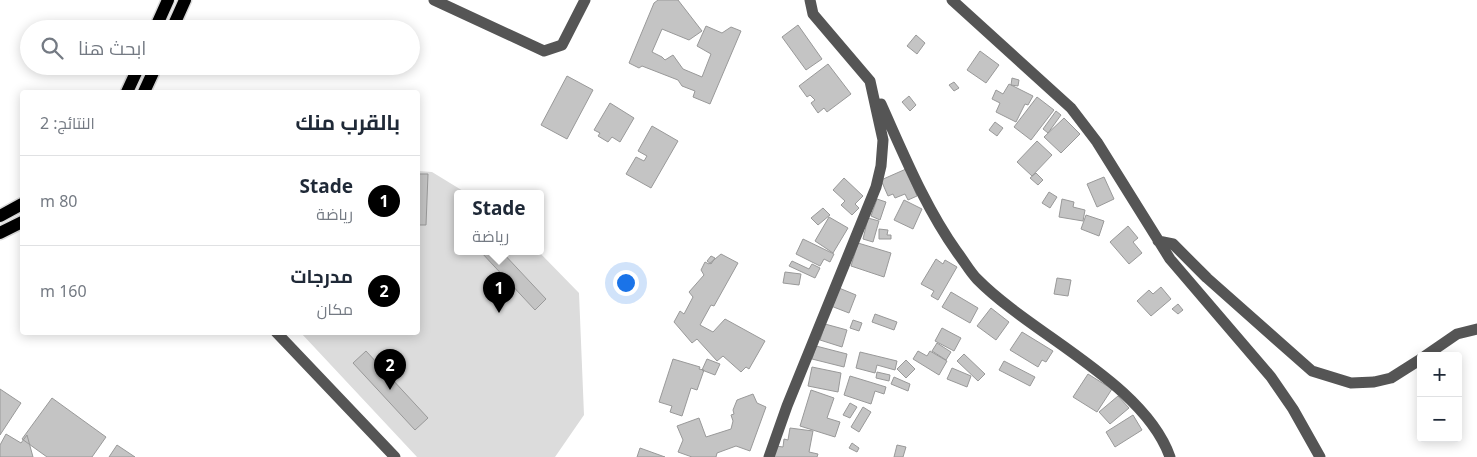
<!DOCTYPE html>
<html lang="ar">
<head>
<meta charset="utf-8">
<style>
	body { margin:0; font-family:"Noto Sans",Cairo,sans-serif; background:#f2f2f3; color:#1f2937; direction:rtl }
	.controls { position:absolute; right:15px; bottom:15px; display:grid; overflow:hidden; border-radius:5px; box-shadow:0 2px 12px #0003 }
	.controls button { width:45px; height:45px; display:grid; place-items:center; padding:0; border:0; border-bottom:1px solid #e0e1e3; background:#fff; color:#1f2937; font:25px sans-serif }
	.you { position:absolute; left:625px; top:282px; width:18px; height:18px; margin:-12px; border:4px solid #fff; border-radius:50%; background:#1a73e8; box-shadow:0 0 0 8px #1a73e833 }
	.badge { display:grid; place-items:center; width:32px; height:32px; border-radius:50%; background:#000; color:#fff; font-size:16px; font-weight:700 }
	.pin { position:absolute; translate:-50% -41px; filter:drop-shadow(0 1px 2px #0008) }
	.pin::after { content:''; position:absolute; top:26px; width:18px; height:15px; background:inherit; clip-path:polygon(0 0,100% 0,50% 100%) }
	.popup { position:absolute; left:454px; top:190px; width:90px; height:65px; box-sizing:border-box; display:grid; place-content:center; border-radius:5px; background:#fff; filter:drop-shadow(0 1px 4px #0005); font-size:16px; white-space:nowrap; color:#747a83 }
	.popup b { font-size:19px; color:#1f2937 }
	.popup::after { content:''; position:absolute; left:50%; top:100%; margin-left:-10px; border:10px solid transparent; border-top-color:#fff }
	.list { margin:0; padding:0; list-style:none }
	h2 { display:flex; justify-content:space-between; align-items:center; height:65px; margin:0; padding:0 20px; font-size:21px }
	h2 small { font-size:16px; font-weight:400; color:#747a83 }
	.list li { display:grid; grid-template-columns:32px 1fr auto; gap:15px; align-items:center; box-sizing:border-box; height:90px; padding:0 20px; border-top:1px solid #e0e1e3 }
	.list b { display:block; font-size:19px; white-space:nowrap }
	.list p { margin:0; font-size:16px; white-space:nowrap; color:#747a83 }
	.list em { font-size:16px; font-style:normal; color:#747a83 }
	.icon { flex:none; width:28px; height:28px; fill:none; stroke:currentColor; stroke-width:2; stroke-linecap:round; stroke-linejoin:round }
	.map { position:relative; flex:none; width:1477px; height:457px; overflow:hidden; direction:ltr }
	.search { position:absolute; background:#fff; box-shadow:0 2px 12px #0003; left:20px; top:20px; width:400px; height:55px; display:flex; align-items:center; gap:12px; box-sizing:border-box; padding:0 18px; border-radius:28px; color:#747a83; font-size:19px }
	.panel { position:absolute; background:#fff; box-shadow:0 2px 12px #0003; left:20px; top:90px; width:400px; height:245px; border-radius:5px; direction:rtl }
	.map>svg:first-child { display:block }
</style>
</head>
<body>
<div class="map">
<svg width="1477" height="457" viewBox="0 0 1477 457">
	<rect width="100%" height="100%" fill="#fff"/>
	<path fill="#dcdcdc" d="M418,171l14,1 36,22h-10v58h81l40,41 5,122 -29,42h-138l-116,-124 117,-1z"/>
	<path fill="#c4c4c4" stroke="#999" d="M658,0h20l24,31 -13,9 -27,-11 -10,23 10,5 3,3 8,-5 10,14 19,8 9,-23 -14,-8 9,-20 16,7 9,-6 10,4 -31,73 -17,-7 2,-6 -13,-5 -4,-6 -36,-14 -3,2 -10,-5 25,-60z
		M798,25l24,34 -16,11 -24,-33z
		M916,35l9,8 -8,11 -10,-8z
		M980,51l19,14 -13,18 -19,-13z
		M828,64l23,30 -24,18 -3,-4 -6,5 -7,-10 4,-3 -5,-5 -3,2 -8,-11z
		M567,76l26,14 -26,49 -26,-14z
		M1012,78l7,2 -1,6 -7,-1z
		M954,82l5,6 -5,3 -5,-6z
		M1009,84l24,12 -5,9 -3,-1 -9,18 -20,-10 4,-9 -8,-4 4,-9 7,4z
		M909,96l7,9 -6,6 -8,-9z
		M1037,97l17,13 -23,30 -17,-13z
		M610,103l24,15 -14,24 -8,-5 -4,5 -10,-6 2,-3 -6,-3z
		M1056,111l5,4 -13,18 -5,-4z
		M1064,118l16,16 -19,19 -17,-16z
		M995,122l8,6 -6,8 -8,-6z
		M652,126l26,15 -27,47 -25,-14 10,-17 8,4 3,-5 -9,-5z
		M1037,141l15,14 -20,21 -15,-14z
		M906,169l11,27 -9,4 -3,-6 -10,4 -2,-4 -5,2 -7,-16z
		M1036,173l7,7 -5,5 -8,-7z
		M418,174h10l-2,51h-8z
		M1104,177l10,22 -17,8 -10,-23z
		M844,178l19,18 -8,8 4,4 -7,7 -11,-10 4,-4 -12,-11z
		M1049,192l8,5 -7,11 -8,-5z
		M877,199l9,3 -6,18 -9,-4z
		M1062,199l12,3 -1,5 12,3 -2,11 -24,-4z
		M904,200l18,9 -9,20 -19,-9z
		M823,208l7,7 -12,10 -7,-7z
		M1086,215l18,6 -5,15 -18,-7z
		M829,217l19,11 -15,25 -18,-12z
		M868,218l11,3 -6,21 -10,-3z
		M1128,226l10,12 -5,4 9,11 -13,11 -19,-22z
		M879,229l9,1 -1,5h4v4h-12z
		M803,239l31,15 -4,8 -6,-3 -4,7 -24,-12z
		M858,243l33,10 -7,24 -33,-11z
		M481,252h21l44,47 -11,11z
		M721,254l17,9 -24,43 -3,-1 -11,20 13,7 12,-13 40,22 -16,28 -3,-2 -5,5 -18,-16 -6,5 -20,-22 -5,4 -18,-21 6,-11 4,3 9,-17 -4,-5 15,-17 -3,-5 4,-8 4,2z
		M711,256l4,2 -4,6 -4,-3z
		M936,259l7,5 2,-4 12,7 -19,33 -7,-4 3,-5 -13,-7z
		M792,261l17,8 3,-5 8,4 -5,10 -26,-12z
		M785,272l16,2 -2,11 -16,-2z
		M1057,278l14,2 -3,16 -14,-2z
		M1161,287l10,12 -20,17 -14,-15 12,-11 4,4z
		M839,288l17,7 -7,18 -18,-7z
		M951,292l27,16 -8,15 -28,-16z
		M1178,304l5,6 -5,4 -6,-5z
		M991,308l18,14 -13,18 -19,-14z
		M875,314l22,8 -3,8 -22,-8z
		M853,320l9,3 -3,8 -9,-3z
		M825,324l22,6 -5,17 -22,-7z
		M942,328l19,10 -7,13 -19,-10z
		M1022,332l31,19 -7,11 -4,-2 -4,7 -28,-17z
		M937,343l14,9 -5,8 -14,-9z
		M816,346l31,8 -3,13 -32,-8z
		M366,351l62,67 -13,12 -62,-67z
		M918,351l9,5 3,-5 17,10 -8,14 -26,-16z
		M860,352l37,9 -2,9 -18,-5 -2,8 -19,-5z
		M964,354l21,20 -7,7 -21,-20z
		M673,359l27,8 -1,2 5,1 -7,20 -6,-2 -9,28 -12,-4 2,-6 -13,-4z
		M707,359l13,5 -5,11 -13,-5z
		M906,360l9,9 -9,9 -9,-9z
		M1004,361l31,16 -5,9 -31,-16z
		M812,367l29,6 -3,19 -30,-6z
		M952,368l19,8 -4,11 -20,-8z
		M877,372l13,3 -1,6 -13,-3z
		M1088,374l24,15 -15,23 -24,-15z
		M850,376l36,11 -2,7 -9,-3 -4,13 -27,-9z
		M894,377l16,7 -2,7 -17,-7z
		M0,389l21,14 -21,32z
		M811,390l23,8 -7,20 13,4 -5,15 -35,-11z
		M753,394l4,9 9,4 -16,44 -14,-5 -19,7 -1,4h-24l-14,-5 5,-12 -6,-14 22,-8 7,19 25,-8 2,-8 -2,-6 3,-1 -1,-4 4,-10z
		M1118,396l11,12 -19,16 -11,-12z
		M52,398l54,39 -14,20h-45l-25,-18z
		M850,403l7,4 -7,11 -7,-3z
		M863,407l8,5 -12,20 -8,-5z
		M1133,415l9,15 -27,17 -9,-15z
		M790,428l23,3 -4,21 9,2 -1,3h-43l2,-11 7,1 1,-8 4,1z
		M6,434l15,9 6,-8 6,22h-33v-12z
		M852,443l7,5 -2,4 -8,-4z
		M117,445l18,12h-26z
		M897,445l9,2 -3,10h-9z
		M640,448l25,9h-28z"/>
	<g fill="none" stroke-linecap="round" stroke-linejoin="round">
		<defs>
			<path id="major" d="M155,29l13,-29
				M172,29l13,-29
				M127,92l12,-26
				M144,92l12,-26
				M0,216l22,-12
				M0,233l22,-11"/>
		</defs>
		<use href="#major" stroke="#dbdbdb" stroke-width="15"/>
		<path stroke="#555" stroke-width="11" d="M434,0l110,51 18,-6 23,-45
			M952,0l119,108 26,34 73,117 101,118 22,32 27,48
			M881,104c23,51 44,103 76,148 7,9 13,20 20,27 55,56 167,104 193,178
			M1158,241l15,3 34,34 105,93 39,12 23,-1 17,-4 30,-19
			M276,332l119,125
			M1425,356l32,-22 20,-5
			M769,457l18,-51 89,-219 5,-21 2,-26 -13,-59 -57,-67 -3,-14"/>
		<use href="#major" stroke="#000" stroke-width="12"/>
	</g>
</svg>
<div class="controls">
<button>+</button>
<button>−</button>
</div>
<div class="you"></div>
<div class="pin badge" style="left:499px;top:313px">1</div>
<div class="popup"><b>Stade</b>رياضة</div>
<div class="pin badge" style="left:390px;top:390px">2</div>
<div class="search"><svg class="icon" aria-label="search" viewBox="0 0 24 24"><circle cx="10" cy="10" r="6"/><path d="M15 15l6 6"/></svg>ابحث هنا</div>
<section class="panel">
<h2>بالقرب منك<small>النتائج: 2</small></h2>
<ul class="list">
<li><span class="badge">1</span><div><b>Stade</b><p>رياضة</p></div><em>80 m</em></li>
<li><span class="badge">2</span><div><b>مدرجات</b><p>مكان</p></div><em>160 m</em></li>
</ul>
</section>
</div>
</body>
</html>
